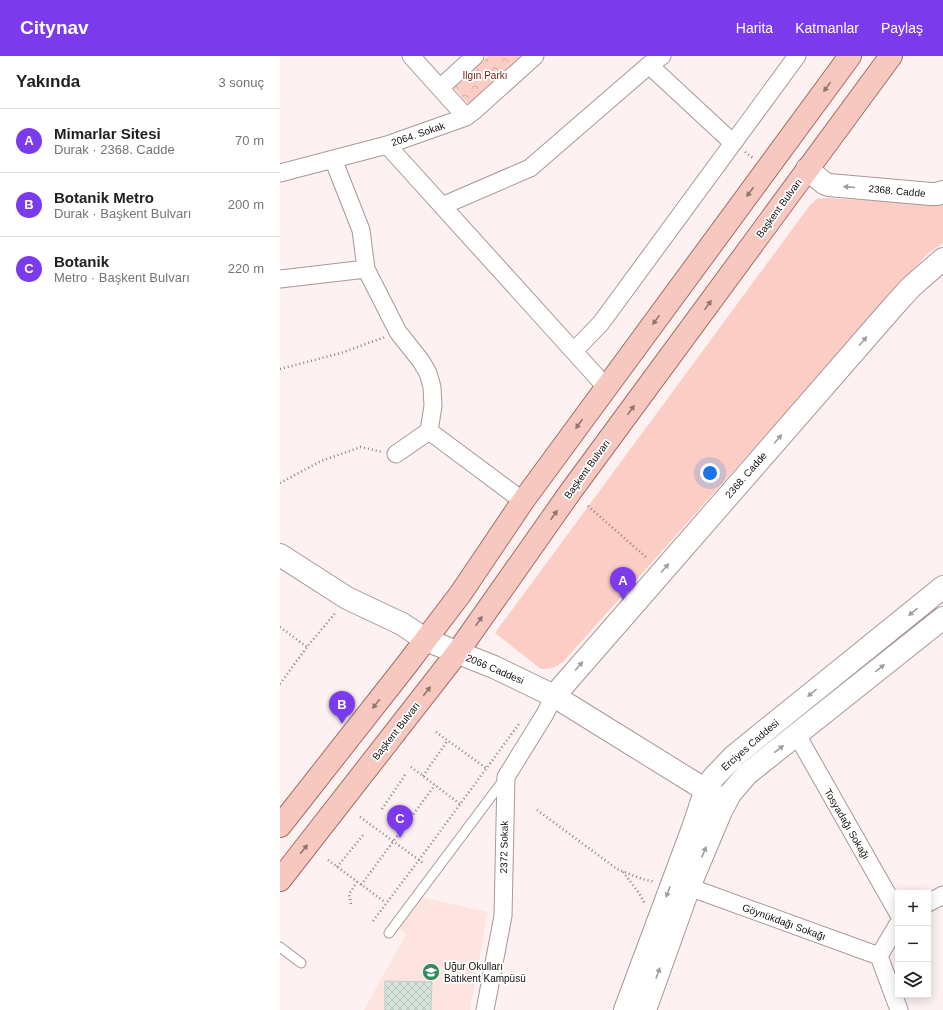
<!DOCTYPE html>
<html lang="tr">
<head>
<meta charset="utf-8">
<style>
	body { margin:0; font-family:Helvetica,sans-serif; background:#f6f6f6; color:#202124 }
	.controls { position:absolute; right:12px; bottom:12px; display:grid; overflow:hidden; border-radius:0px; box-shadow:0 2px 10px #0003 }
	.controls button { width:36px; height:36px; display:grid; place-items:center; padding:0; border:0; border-bottom:1px solid #e0e0e0; background:#fff; color:#202124; font:20px sans-serif }
	.you { position:absolute; left:430px; top:417px; width:14px; height:14px; margin:-10px; border:3px solid #fff; border-radius:50%; background:#1a73e8; box-shadow:0 0 0 6px #1a73e833 }
	.badge { display:grid; place-items:center; width:26px; height:26px; border-radius:50%; background:#7c3aed; color:#fff; font-size:13px; font-weight:700 }
	.pin { position:absolute; translate:-50% -33px; filter:drop-shadow(0 1px 2px #0008) }
	.pin::after { content:''; position:absolute; top:21px; width:14px; height:12px; background:inherit; clip-path:polygon(0 0,100% 0,50% 100%) }
	.list { margin:0; padding:0; list-style:none }
	h2 { display:flex; justify-content:space-between; align-items:center; height:52px; margin:0; padding:0 16px; font-size:17px }
	h2 small { font-size:13px; font-weight:400; color:#757577 }
	.list li { display:grid; grid-template-columns:26px 1fr auto; gap:12px; align-items:center; box-sizing:border-box; height:64px; padding:0 16px; border-top:1px solid #e0e0e0 }
	.list b { display:block; font-size:15px; white-space:nowrap }
	.list p { margin:0; font-size:13px; white-space:nowrap; color:#757577 }
	.list em { font-size:13px; font-style:normal; color:#757577 }
	.icon { flex:none; width:22px; height:22px; fill:none; stroke:currentColor; stroke-width:2; stroke-linecap:round; stroke-linejoin:round }
	.map { position:relative; flex:none; width:663px; height:954px; overflow:hidden }
	header { display:flex; align-items:center; gap:24px; box-sizing:border-box; height:56px; padding:0 20px; background:#7c3aed; color:#fff }
	header strong { font-size:19px }
	nav { display:flex; gap:22px; margin-inline-start:auto; font-size:14px }
	main { display:flex }
	aside { flex:1; background:#fff }
	.map>svg:first-child { display:block }
</style>
</head>
<body>
<header>
<strong>Citynav</strong>
<nav><a>Harita</a><a>Katmanlar</a><a>Paylaş</a></nav>
</header>
<main>
<aside>
<h2>Yakında<small>3 sonuç</small></h2>
<ul class="list">
<li><span class="badge">A</span><div><b>Mimarlar Sitesi</b><p>Durak · 2368. Cadde</p></div><em>70 m</em></li>
<li><span class="badge">B</span><div><b>Botanik Metro</b><p>Durak · Başkent Bulvarı</p></div><em>200 m</em></li>
<li><span class="badge">C</span><div><b>Botanik</b><p>Metro · Başkent Bulvarı</p></div><em>220 m</em></li>
</ul>
</aside>
<div class="map">
<svg width="663" height="954" viewBox="0 0 663 954">
	<defs>
		<pattern id="park-crowns" width="20" height="18" patternUnits="userSpaceOnUse"><rect width="20" height="18" fill="#fccdc5"/><path d="M2 6a3 3 0 1 1 6 0M12 15a3 3 0 1 1 6 0" fill="none" stroke="#d7afa8"/></pattern>
		<pattern id="building-cross-hatch" width="8" height="8" patternUnits="userSpaceOnUse"><rect width="8" height="8" fill="#d6e4db"/><path d="M0 0l8 8M0 8l8-8" fill="none" stroke="#b7c2bb"/></pattern>
	</defs>
	<rect width="100%" height="100%" fill="#fdf2f1"/>
	<path fill="#fee4e0" d="M141,841l67,15 -18,98h-106l42,-76 -8,-7z"/>
	<path fill="#fccdc5" d="M547,142l112,6 4,-1v40l-16,11 -364,408 -10,6 -12,1 -46,-36 315,-428 7,-6z"/>
	<path fill="url(#park-crowns)" d="M208,0h33l-52,49 -15,-17z"/>
	<path fill="url(#building-cross-hatch)" stroke="#bfcdc4" d="M105,925l47,1 -1,28h-46z"/>
	<g fill="none" stroke-linecap="round" stroke-linejoin="round">
		<defs>
			<path id="lane" d="M109,877l116,-155
				M0,891l21,16"/>
			<path id="street" d="M131,0l55,61
				M369,9l84,78
				M160,32l35,-32
				M107,89l219,242
				M53,103l28,71 5,39 32,63 23,29 7,12 4,14 1,19 -4,25 94,70
				M0,117l107,-28 79,-28 8,-6 61,-55
				M162,150l88,-38 119,-103 13,-9
				M0,223l86,-10
				M294,295l27,-28 196,-267
				M116,398l33,-23
				M517,679l101,178
				M409,831l190,69
				M648,847l15,-8
				M618,868l-19,32 20,54
				M205,954l18,-94 3,-139 39,-63 9,-18"/>
			<path id="secondary" d="M527,113l17,14 5,2 102,9h6l6,-2
				M0,499l67,43 55,26 24,16 68,27 60,29 171,106
				M274,640l338,-388 19,-21 32,-28
				M345,954l68,-182 11,-33 9,-17 21,-22 209,-169
				M365,954l44,-123 32,-76 9,-17 17,-20 196,-156"/>
			<path id="primary" d="M0,770l128,-163 53,-70 62,-92 327,-445
				M0,824l177,-227 114,-162 320,-435"/>
		</defs>
		<use href="#lane" stroke="#a89896" stroke-width="11"/>
		<use href="#street" stroke="#a89896" stroke-width="19"/>
		<use href="#secondary" stroke="#a89896" stroke-width="24"/>
		<use href="#primary" stroke="#a36f66" stroke-width="24"/>
		<path stroke="#8a8180" stroke-width="2.5" stroke-dasharray="1 3" stroke-linecap="butt" d="M465,96l8,6
			M0,313l61,-16 44,-16
			M0,427l41,-22 40,-14 21,5
			M308,450l59,52
			M0,571l27,20
			M0,628l27,-37 29,-35
			M156,676l50,36
			M131,711l49,37
			M143,720l25,-36
			M102,753l23,-34
			M257,754l80,59 25,10 13,3
			M80,761l63,46
			M48,804l58,43
			M57,811l27,-33
			M343,816l16,21 6,11
			M81,829l74,-100
			M71,848l-2,-10 8,-12
			M93,865l46,-61 100,-136"/>
		<use href="#lane" stroke="#fff" stroke-width="9"/>
		<use href="#street" stroke="#fff" stroke-width="17"/>
		<use href="#secondary" stroke="#fff" stroke-width="22"/>
		<use href="#primary" stroke="#f6c8c0" stroke-width="22"/>
	</g>
	<defs><path id="oneway-solid" d="M-6-.8H1V-3.2L6.5 0L1 3.2V.8H-6Z"/></defs>
	<g fill="#90746f">
		<use href="#oneway-solid" transform="translate(547 31) rotate(126)"/>
		<use href="#oneway-solid" transform="translate(470 136) rotate(126)"/>
		<use href="#oneway-solid" transform="translate(428 249) rotate(-54)"/>
		<use href="#oneway-solid" transform="translate(376 264) rotate(126)"/>
		<use href="#oneway-solid" transform="translate(351 354) rotate(-54)"/>
		<use href="#oneway-solid" transform="translate(299 368) rotate(126)"/>
		<use href="#oneway-solid" transform="translate(274 459) rotate(-55)"/>
		<use href="#oneway-solid" transform="translate(199 565) rotate(-55)"/>
		<use href="#oneway-solid" transform="translate(147 635) rotate(-52)"/>
		<use href="#oneway-solid" transform="translate(96 648) rotate(128)"/>
		<use href="#oneway-solid" transform="translate(24 793) rotate(-52)"/>
	</g>
	<g fill="#a19f9e">
		<use href="#oneway-solid" transform="translate(569 131) rotate(-175)"/>
		<use href="#oneway-solid" transform="translate(583 285) rotate(-49)"/>
		<use href="#oneway-solid" transform="translate(498 383) rotate(-49)"/>
		<use href="#oneway-solid" transform="translate(385 512) rotate(-49)"/>
		<use href="#oneway-solid" transform="translate(633 556) rotate(141)"/>
		<use href="#oneway-solid" transform="translate(299 610) rotate(-49)"/>
		<use href="#oneway-solid" transform="translate(600 612) rotate(-39)"/>
		<use href="#oneway-solid" transform="translate(532 637) rotate(141)"/>
		<use href="#oneway-solid" transform="translate(499 693) rotate(-38)"/>
		<use href="#oneway-solid" transform="translate(424 796) rotate(-68)"/>
		<use href="#oneway-solid" transform="translate(388 836) rotate(110)"/>
		<use href="#oneway-solid" transform="translate(378 917) rotate(-70)"/>
	</g>
	<defs>
		<symbol id="school-disc" viewBox="-11 -11 22 22"><circle r="9.5" fill="#348a5e" stroke="#fff"/><path d="M0-5L7-2L0 1L-7-2ZM-4 1L0 2.5L4 1V4Q0 6-4 4Z" fill="#fff"/></symbol>
	</defs>
	<g fill-rule="evenodd">
		<use href="#school-disc" x="141" y="906" width="20" height="20"/>
	</g>
	<g text-anchor="middle" dominant-baseline="central" stroke-width="3.5" stroke-linejoin="round" paint-order="stroke">
		<g font-size="10" fill="#721b13" stroke="#fff">
			<text x="205" y="19">Ilgın Parkı</text>
		</g>
		<g font-size="10" fill="#140e0d" stroke="#fff">
			<text transform="translate(138 78) rotate(-19)">2064. Sokak</text>
			<text transform="translate(617 135) rotate(5)">2368. Cadde</text>
			<text transform="translate(499 152) rotate(-54)">Başkent Bulvarı</text>
			<text transform="translate(307 413) rotate(-54)">Başkent Bulvarı</text>
			<text transform="translate(466 419) rotate(-49)">2368. Cadde</text>
			<text transform="translate(215 613) rotate(23)">2066 Caddesi</text>
			<text transform="translate(116 675) rotate(-52)">Başkent Bulvarı</text>
			<text transform="translate(470 689) rotate(-41)">Erciyes Caddesi</text>
			<text transform="translate(567 768) rotate(60)">Tosyadağı Sokağı</text>
			<text transform="translate(224 791) rotate(-89)">2372 Sokak</text>
			<text transform="translate(504 866) rotate(20)">Göynükdağı Sokağı</text>
		</g>
		<g font-size="10" fill="#140e0d" stroke="#fff" text-anchor="start">
			<text x="164" y="910">Uğur Okulları<tspan x="164" dy="12">Batıkent Kampüsü</tspan></text>
		</g>
	</g>
</svg>
<div class="controls">
<button>+</button>
<button>−</button>
<button><svg class="icon" aria-label="layers" viewBox="0 0 24 24"><path d="M12 4l9 5-9 5-9-5zM3 14l9 5 9-5"/></svg></button>
</div>
<div class="you"></div>
<div class="pin badge" style="left:343px;top:544px">A</div>
<div class="pin badge" style="left:62px;top:668px">B</div>
<div class="pin badge" style="left:120px;top:782px">C</div>
</div>
</main>
</body>
</html>
